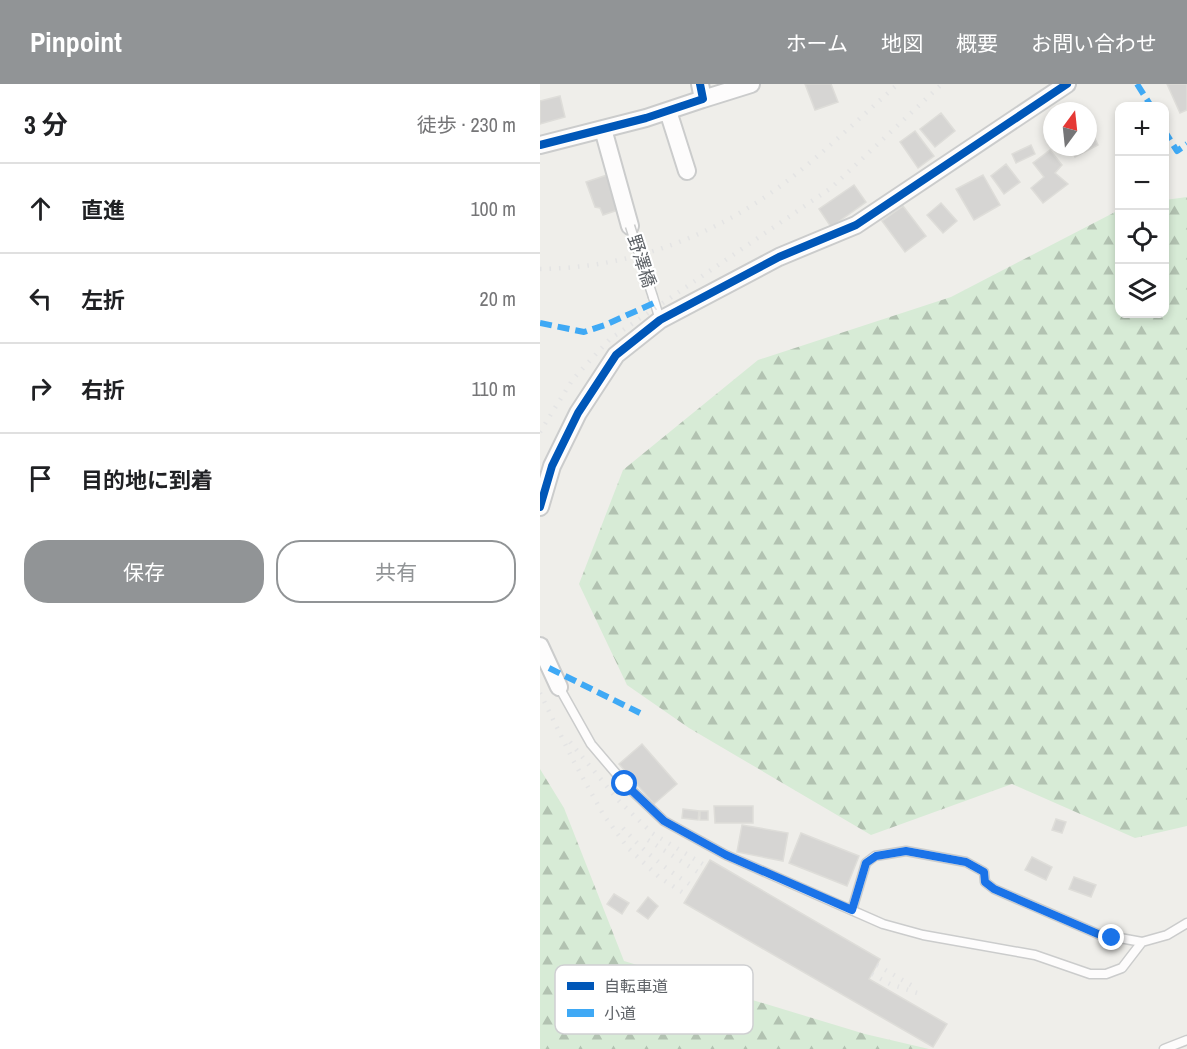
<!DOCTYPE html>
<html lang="ja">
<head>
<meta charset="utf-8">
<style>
	body { margin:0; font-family:"Archivo Narrow","Noto Sans JP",sans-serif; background:#f2f2f2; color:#202124 }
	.controls { position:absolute; right:18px; top:18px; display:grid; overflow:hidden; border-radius:12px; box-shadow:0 3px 9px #0003 }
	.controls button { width:54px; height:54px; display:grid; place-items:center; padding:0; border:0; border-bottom:2px solid #e0e0e0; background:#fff; color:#202124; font:30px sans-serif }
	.compass { position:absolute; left:503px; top:18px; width:54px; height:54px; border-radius:50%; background:#fff; box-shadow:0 3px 9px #0003; rotate:15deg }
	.stop { position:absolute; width:18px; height:18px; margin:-14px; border:4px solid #1a73e8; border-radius:50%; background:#fff }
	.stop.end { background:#1a73e8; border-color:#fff; box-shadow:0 2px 6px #0008 }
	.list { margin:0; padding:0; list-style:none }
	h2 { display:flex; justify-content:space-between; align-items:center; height:78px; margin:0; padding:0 24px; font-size:26px }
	h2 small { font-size:20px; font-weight:400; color:#757577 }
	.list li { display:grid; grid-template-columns:39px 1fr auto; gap:18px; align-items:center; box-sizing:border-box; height:90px; padding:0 24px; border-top:2px solid #e0e0e0 }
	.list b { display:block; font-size:22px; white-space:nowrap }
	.list em { font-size:20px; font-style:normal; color:#757577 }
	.actions { display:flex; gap:12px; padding:18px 24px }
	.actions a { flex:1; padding:14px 0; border:2px solid #919496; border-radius:24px; text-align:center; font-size:21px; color:#919496 }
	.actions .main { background:#919496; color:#fff }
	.icon { flex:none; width:33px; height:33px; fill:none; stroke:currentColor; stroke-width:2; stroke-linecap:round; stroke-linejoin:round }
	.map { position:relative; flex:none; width:647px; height:965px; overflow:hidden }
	header { display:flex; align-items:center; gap:36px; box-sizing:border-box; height:84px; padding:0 30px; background:#919496; color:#fff }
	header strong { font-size:28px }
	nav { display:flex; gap:33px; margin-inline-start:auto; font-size:21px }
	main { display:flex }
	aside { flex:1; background:#fff }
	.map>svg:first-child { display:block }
</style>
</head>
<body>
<header>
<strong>Pinpoint</strong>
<nav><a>ホーム</a><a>地図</a><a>概要</a><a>お問い合わせ</a></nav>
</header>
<main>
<aside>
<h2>3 分<small>徒歩 · 230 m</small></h2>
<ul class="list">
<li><svg class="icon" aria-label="ahead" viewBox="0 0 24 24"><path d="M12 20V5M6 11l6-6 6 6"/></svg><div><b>直進</b></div><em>100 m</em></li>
<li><svg class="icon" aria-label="left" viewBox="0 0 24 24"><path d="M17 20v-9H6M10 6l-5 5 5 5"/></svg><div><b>左折</b></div><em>20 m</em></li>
<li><svg class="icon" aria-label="right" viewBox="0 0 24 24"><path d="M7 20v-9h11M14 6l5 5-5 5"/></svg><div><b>右折</b></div><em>110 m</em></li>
<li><svg class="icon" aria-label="arrive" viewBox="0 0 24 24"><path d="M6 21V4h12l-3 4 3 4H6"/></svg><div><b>目的地に到着</b></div></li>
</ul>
<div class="actions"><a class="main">保存</a><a>共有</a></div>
</aside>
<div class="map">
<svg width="647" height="965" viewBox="0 0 647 965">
	<defs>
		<pattern id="forest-firs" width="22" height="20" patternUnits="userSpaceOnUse" patternTransform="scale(1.5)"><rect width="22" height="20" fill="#d7ebd6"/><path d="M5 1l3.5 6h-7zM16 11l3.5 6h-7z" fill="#b2c2b1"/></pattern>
	</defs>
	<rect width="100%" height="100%" fill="#efeeea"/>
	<path fill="url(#forest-firs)" d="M647,113v629l-52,12 -123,-54 -141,51 -182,-107 -62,-43 -48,-101 44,-114 135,-110 193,-63 168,-87 1,104h44l1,-114z
		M0,685l24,39 60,153 241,73 64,15h-389z"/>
	<path fill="#d6d5d3" stroke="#deddd9" stroke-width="1.5" d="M265,0h26l7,18 -23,8z
		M627,0h20v26l-7,3z
		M20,12l5,21 -25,7v-23z
		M401,29l14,18 -20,16 -15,-18z
		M548,40l10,21 -23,12 -5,-10h18z
		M375,47l19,25 -16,12 -18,-26z
		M491,61l4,9 -19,9 -4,-9z
		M510,66l12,15 -7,8 13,11 -25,19 -12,-15 13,-11 -11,-14z
		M466,80l14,18 -16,12 -13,-18z
		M67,91l11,35 -15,5 -3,-7 -5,-1 -9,-25z
		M443,91l17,30 -26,15 -18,-31z
		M314,101l12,17 -35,25 -12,-18z
		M401,119l16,18 -14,12 -16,-18z
		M363,122l23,30 -21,16 -23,-31z
		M102,660l35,40 -23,20 -35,-40z
		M174,722h39v17h-38z
		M143,725l16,2 -1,9 -16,-2z
		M160,727h8v9h-8z
		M516,735l10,3 -4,11 -10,-3z
		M202,741l46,8 -5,28 -46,-9z
		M261,749l58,23 -12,30 -58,-23z
		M492,773l20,10 -6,13 -21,-10z
		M170,776l170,99 -11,20 78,45 -14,23 -249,-144z
		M534,793l22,8 -5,12 -22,-8z
		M74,810l15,9 -7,11 -15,-10z
		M108,813l10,9 -10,13 -11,-8z"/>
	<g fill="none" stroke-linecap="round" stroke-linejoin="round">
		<defs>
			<path id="service" d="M113,213l7,23
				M19,603l32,57 34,40 39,37 62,34 157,69 40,11 112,20 55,19h16l16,-6 20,-26 25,-7 20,-12
				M312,826l14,-47 9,-7 31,-5 60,11 18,10 1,10 9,7 104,45 44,8
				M624,965l23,-9"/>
			<path id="minor" d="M163,15l48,-15
				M128,27l19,60
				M63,45l27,97
				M0,61l106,-27 57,-19 -3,-15
				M0,423l12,-41 26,-53 38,-58 44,-35 119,-63 77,-32 211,-141
				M0,562l19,41"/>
		</defs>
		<use href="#service" stroke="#cbcccc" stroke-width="11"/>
		<use href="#minor" stroke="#cbcccc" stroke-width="20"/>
		<use href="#service" stroke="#fdfcfc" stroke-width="8"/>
		<use href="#minor" stroke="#fdfcfc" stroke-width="16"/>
		<path stroke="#e4e4e4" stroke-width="4.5" stroke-dasharray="1.5 8" stroke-linecap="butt" d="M0,185c94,-1 183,-36 256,-95 35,-28 68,-60 102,-90
			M0,348l33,-53 37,-40 221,-151 111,-104
			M0,609l33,67 30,54 25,34 31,29 29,19
			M30,658l49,59 33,32 54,33
			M83,744c21,24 44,42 71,59
			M108,756l53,34
			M337,881l34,20
			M332,890l18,10 33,11"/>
		<defs>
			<path id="service-bridge" d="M90,142l23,71"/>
		</defs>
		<use href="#service-bridge" stroke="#cbcccc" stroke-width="11" stroke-linecap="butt"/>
		<use href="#service-bridge" stroke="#fdfcfc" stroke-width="8"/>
		<path stroke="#3fa9f5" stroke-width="6" stroke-dasharray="12 6" stroke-linecap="butt" d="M597,0l14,22
			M624,46l13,21 10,-7
			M0,239l44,9 21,-7 49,-22
			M9,584l91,45"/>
		<defs>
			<path id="cycleway" d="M0,61l106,-27 57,-19 -3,-15
				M0,423l12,-41 26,-53 38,-58 44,-35 119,-63 77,-32 211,-141"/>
		</defs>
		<use href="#cycleway" stroke="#fff" stroke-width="11"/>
		<use href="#cycleway" stroke="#0057b8" stroke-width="8"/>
	</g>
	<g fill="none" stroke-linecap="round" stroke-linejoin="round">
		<path stroke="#1a73e8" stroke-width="8" d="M85,700l39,37 62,34 126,55 14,-47 10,-7 30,-5 60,11 18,10 1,10 9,7 104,45 14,4"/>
	</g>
	<g text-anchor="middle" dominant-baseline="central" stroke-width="4.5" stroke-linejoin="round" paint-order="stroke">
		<g font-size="18" fill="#5f6368" stroke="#fff">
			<text transform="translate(102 177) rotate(72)">野澤橋</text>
		</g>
	</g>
	<rect x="15" y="881" width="198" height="69" rx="9" fill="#fff" stroke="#cfd0d2" stroke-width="1.5"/>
	<rect x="27" y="898" width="27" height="8" fill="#0057b8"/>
	<rect x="27" y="925" width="27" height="8" fill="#3fa9f5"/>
	<g font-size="16" fill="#5f6368">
		<text x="64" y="908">自転車道</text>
		<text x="64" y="935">小道</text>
	</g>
</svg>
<div class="controls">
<button>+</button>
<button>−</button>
<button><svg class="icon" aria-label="locate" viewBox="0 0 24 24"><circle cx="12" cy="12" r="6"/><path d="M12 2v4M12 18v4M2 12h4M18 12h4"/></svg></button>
<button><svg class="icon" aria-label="layers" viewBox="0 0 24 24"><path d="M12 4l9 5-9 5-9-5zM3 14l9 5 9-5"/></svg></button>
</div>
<svg class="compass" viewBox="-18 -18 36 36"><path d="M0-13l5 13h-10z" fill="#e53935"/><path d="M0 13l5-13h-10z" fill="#757577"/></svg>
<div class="stop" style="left:85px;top:700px"></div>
<div class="stop end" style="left:572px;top:854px"></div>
</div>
</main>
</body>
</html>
